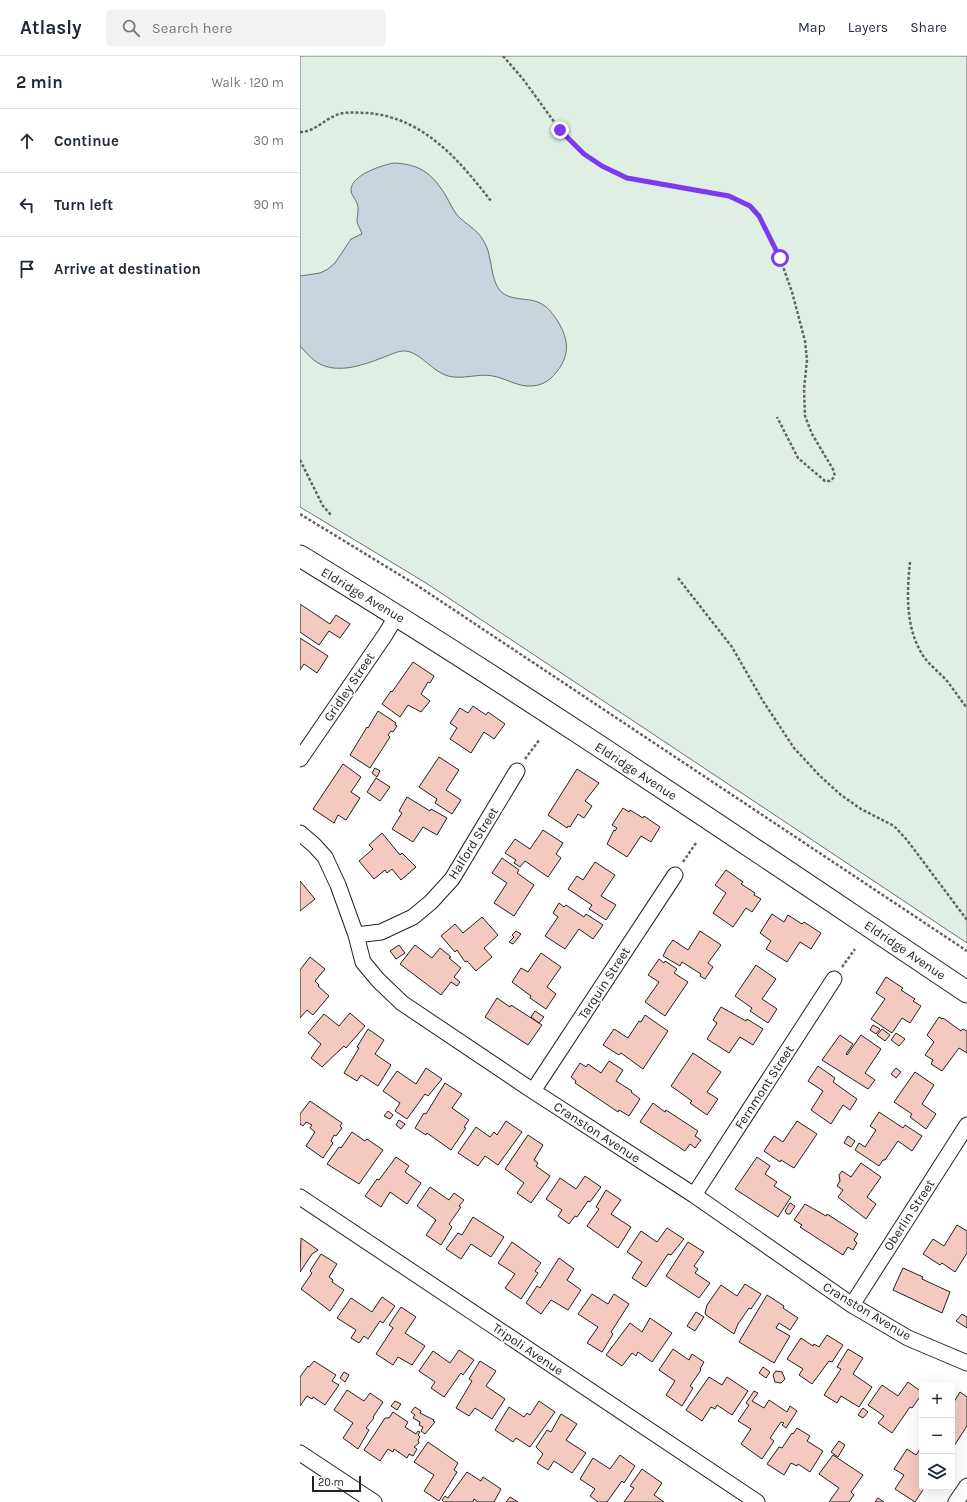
<!DOCTYPE html>
<html lang="en">
<head>
<meta charset="utf-8">
<style>
	body { margin:0; font-family:Karla,sans-serif; background:#f2f2f3; color:#1f2937 }
	.controls { position:absolute; right:12px; bottom:12px; display:grid; overflow:hidden; border-radius:4px; box-shadow:0 4px 16px #0002 }
	.controls button { width:36px; height:36px; display:grid; place-items:center; padding:0; border:0; border-bottom:1px solid #e0e1e3; background:#fff; color:#1f2937; font:20px sans-serif }
	.scale { position:absolute; left:12px; bottom:10px; width:49px; box-sizing:border-box; padding-left:4px; border:2px solid #222; border-top:0; font-size:11px; line-height:14px; white-space:nowrap; color:#222; -webkit-text-stroke:3px #fff; paint-order:stroke }
	.stop { position:absolute; width:12px; height:12px; margin:-9px; border:3px solid #7c3aed; border-radius:50%; background:#fff }
	.stop.end { background:#7c3aed; border-color:#fff; box-shadow:0 1px 4px #0008 }
	.list { margin:0; padding:0; list-style:none }
	h2 { display:flex; justify-content:space-between; align-items:center; height:52px; margin:0; padding:0 16px; font-size:17px }
	h2 small { font-size:13px; font-weight:400; color:#747a83 }
	.list li { display:grid; grid-template-columns:26px 1fr auto; gap:12px; align-items:center; box-sizing:border-box; height:64px; padding:0 16px; border-top:1px solid #e0e1e3 }
	.list b { display:block; font-size:15px; white-space:nowrap }
	.list em { font-size:13px; font-style:normal; color:#747a83 }
	.icon { flex:none; width:22px; height:22px; fill:none; stroke:currentColor; stroke-width:2; stroke-linecap:round; stroke-linejoin:round }
	.map { position:relative; flex:none; width:667px; height:1446px; overflow:hidden }
	header { display:flex; align-items:center; gap:24px; box-sizing:border-box; height:56px; padding:0 20px; background:#fff; border-bottom:1px solid #e0e1e3 }
	header strong { font-size:19px }
	nav { display:flex; gap:22px; margin-inline-start:auto; font-size:14px }
	.search { width:280px; height:36px; background:#f2f2f3; display:flex; align-items:center; gap:10px; box-sizing:border-box; padding:0 14px; border-radius:4px; color:#747a83; font-size:15px }
	main { display:flex }
	aside { flex:1; background:#fff }
	.map>svg:first-child { display:block }
</style>
</head>
<body>
<header>
<strong>Atlasly</strong>
<div class="search"><svg class="icon" aria-label="search" viewBox="0 0 24 24"><circle cx="10" cy="10" r="6"/><path d="M15 15l6 6"/></svg>Search here</div>
<nav><a>Map</a><a>Layers</a><a>Share</a></nav>
</header>
<main>
<aside>
<h2>2 min<small>Walk · 120 m</small></h2>
<ul class="list">
<li><svg class="icon" aria-label="ahead" viewBox="0 0 24 24"><path d="M12 20V5M6 11l6-6 6 6"/></svg><div><b>Continue</b></div><em>30 m</em></li>
<li><svg class="icon" aria-label="left" viewBox="0 0 24 24"><path d="M17 20v-9H6M10 6l-5 5 5 5"/></svg><div><b>Turn left</b></div><em>90 m</em></li>
<li><svg class="icon" aria-label="arrive" viewBox="0 0 24 24"><path d="M6 21V4h12l-3 4 3 4H6"/></svg><div><b>Arrive at destination</b></div></li>
</ul>
</aside>
<div class="map">
<svg width="667" height="1446" viewBox="0 0 667 1446">
	<rect width="100%" height="100%" fill="#fff"/>
	<path fill="#e0efe3" stroke="#6f6f6f" d="M0,0h667v887l-541,-360 -126,-76z"/>
	<path fill="#c7d3dd" stroke="#6f6f6f" d="M94,107c21,1 34,7 46,24 7,8 10,19 17,28 8,9 20,14 26,25 9,13 7,33 14,46 9,17 29,10 43,17 8,4 12,10 17,17 14,22 13,40 -7,59 -5,4 -12,7 -19,7 -13,1 -26,-8 -38,-10 -15,-3 -30,4 -45,0 -16,-5 -25,-20 -38,-24 -8,-3 -15,1 -23,4 -21,8 -48,19 -69,7 -7,-4 -13,-12 -18,-17v-70l20,-3 8,-4 7,-6 16,-24 11,-5c-1,-4 -4,-8 -5,-12 0,-8 3,-13 -1,-21 -2,-4 -5,-7 -5,-11 0,-15 31,-25 43,-27z"/>
	<path fill="#f3c9c0" stroke="#222" d="M0,548l30,20 6,-9 14,9 -10,14 -11,-7 -10,14 -19,-13z
		M0,582l28,18 -11,17 -13,-9 -4,6z
		M113,606l21,14 -4,7 -2,-1 -7,12 9,7 -9,11 -13,-7 -8,12 -18,-13 9,-13 1,1z
		M173,650l13,9 2,-3 17,12 -11,15 -10,-7 -13,21 -21,-14 7,-11 -7,-5 10,-15 8,5z
		M78,655l18,12 -1,2 2,1 -4,6 -2,-1 -3,4 2,2 -20,31 -20,-13 17,-28 1,1z
		M139,701l20,13 -13,20 15,10 -9,14 -17,-11 2,-4 -18,-12z
		M43,708l18,13 -10,15 9,6 -14,22 -8,-5 -4,8 -21,-14z
		M75,712l5,3 -3,6 -5,-4z
		M277,713l22,14 -14,18 7,5 -8,12 -6,-4 -8,13 -2,-1 -1,2 -19,-13z
		M76,722l14,9 -10,14 -13,-9z
		M107,741l23,14 1,-2 16,9 -10,17 -14,-8 -10,15 -21,-13 10,-16 -3,-2z
		M323,752l6,4 1,-2 13,8 1,-2 16,11 -9,15 -10,-6 -14,21 -20,-13 7,-14 1,1 2,-3 -5,-3z
		M243,774l20,13 -7,11 5,4 -13,19 -23,-16 -5,6 -6,-4 2,-3 -11,-7 10,-14 15,10z
		M82,777l18,22 2,-2 14,14 -15,13 -9,-11 -5,4 -2,-3 -11,9 -15,-18 14,-12 -4,-4z
		M202,802l17,12 -2,3 17,12 -20,31 -20,-13 13,-20 -15,-10z
		M295,806l20,13 -14,21 15,9 -10,15 -17,-11 3,-4 -24,-16 9,-13 6,4z
		M426,814l17,12 -2,2 14,9 -1,2 7,4 -9,13 -6,-4 -13,19 -20,-14 13,-20 -11,-8z
		M0,825l15,18 -15,12z
		M259,847l5,4 2,-2 18,12 2,-3 17,11 -10,14 -14,-10 -14,20 -20,-13 13,-19 -5,-4z
		M472,858l12,8 4,-7 14,9 2,-2 17,11 -10,16 -11,-7 -13,20 -21,-13 5,-8 -11,-8z
		M182,861l16,18 -14,13 8,9 -16,14 -9,-10 -2,1 -8,-12 -2,2 -14,-16 14,-12 8,9z
		M216,875l5,3 -8,10 -4,-2 5,-5 -2,-2z
		M400,875l21,14 -13,18 5,4 -8,12 -5,-3 1,-2 -19,-12 -2,4 -17,-10 4,-8 6,-8 15,10z
		M99,889l6,8 -9,6 -6,-8z
		M115,889l17,13 8,-10 11,9 -2,1 12,10 -7,9 6,5 -3,4 -6,-4 -10,13 -41,-31z
		M241,897l20,14 -14,20 9,7 -10,15 -16,-11 1,-2 -19,-14 9,-14 7,4z
		M10,901l15,12 -10,12 4,4 -1,1 11,10 -16,19 -6,-5 -7,8v-48z
		M359,903l5,4 1,-2 12,8 -3,4 14,9 -23,34 -20,-14 14,-20 -11,-7z
		M456,909l20,14 -14,20 15,10 -9,14 -18,-12 2,-3 -17,-12z
		M586,921l17,11 -2,2 14,9 -2,2 8,5 -11,17 -8,-5 -10,15 -21,-14 14,-20 -9,-6z
		M197,942l13,9 1,-2 31,20 -14,20 -43,-28z
		M421,951l25,14 1,-2 16,10 -10,16 -13,-8 -11,16 -22,-14 10,-16 -4,-3z
		M235,955l9,6 -5,6 -8,-6z
		M50,957l15,13 -19,22 -2,-2 -22,21 -11,-9 10,-14 -13,-11 16,-19 15,12z
		M345,959l23,16 -25,38 -22,-16 -2,2 -16,-10 11,-16 14,9 11,-17 2,1z
		M639,961l3,2 1,-1 18,13 2,-2 4,2v22l-8,-5 -17,23 -11,-7 2,-4 -8,-5 9,-13 -7,-7z
		M573,969l7,4 -4,5 -6,-4z
		M68,973l16,11 -9,14 16,11 -13,21 -17,-11 -4,6 -13,-8 15,-25 -2,-1z
		M582,973l8,6 -5,6 -8,-6z
		M596,977l9,6 -6,7 -8,-6z
		M540,979l13,9 -7,10 1,1 14,-20 20,14 -16,24 10,7 -7,9 -46,-29z
		M393,997l28,19 -14,20 11,7 -11,16 -17,-12 2,-2 -21,-15z
		M309,1005l14,9 -7,11 16,10 -1,1 9,7 -11,17 -10,-6 -1,2 -43,-29 1,-2 -5,-4 9,-14 6,4 2,-3 13,9z
		M518,1010l17,12 -2,4 24,17 -7,11 -7,-5 -12,19 -20,-14 12,-19 -15,-10z
		M126,1012l16,11 -14,17 -3,-2 -18,25 -12,-8 5,-8 -17,-12 14,-20 19,13z
		M596,1012l5,4 -5,6 -5,-4z
		M615,1016l19,13 -12,19 14,10 -10,15 -16,-12 2,-3 -18,-12z
		M145,1027l17,11 -10,14 17,12 -5,7 2,1 -15,22 -24,-17 -1,2 -11,-7 9,-15 2,1z
		M10,1045l32,22 -2,3 2,2 -6,8 -2,-1 -3,6 2,2 -10,15 -17,-12 9,-14 -5,-4 2,-3 -6,-3 -3,4 -3,-2v-10z
		M353,1047l12,9 1,-2 32,21 -3,5 6,4 -6,8 -5,-4 -5,7 -45,-29z
		M88,1055l5,4 -3,4 -6,-3z
		M579,1056l24,16 2,-3 17,11 -10,15 -14,-10 -13,19h-2l-4,6 -24,-16 4,-7 6,4 11,-17 -6,-4z
		M99,1064l6,4 -4,5 -5,-4z
		M206,1065l16,11 -24,33 -13,-9 -7,10 -20,-13 18,-26 14,10 4,-5 3,3z
		M497,1065l20,13 -23,34 -13,-8 -1,2 -16,-11 10,-15 9,6z
		M52,1076l13,9 2,-2 16,11 -24,34 -32,-20 12,-17 2,1z
		M228,1079l15,10 -9,15 4,3 -2,3 14,10 -19,27 -14,-10 7,-10 -19,-14z
		M548,1080l7,5 -4,6 -7,-4z
		M96,1101l13,9 -4,6 16,11 -14,21 -17,-12 -9,15 -16,-11 12,-17 2,1z
		M457,1101l13,9 -5,8 12,8 -3,4 17,11 -13,20 -43,-28z
		M561,1107l20,14 -14,20 9,7 -10,15 -28,-22 5,-7 -6,-4 3,-5 -1,-6 3,-4 9,6z
		M285,1120l16,11 -11,15 -2,-1 -11,16 -2,-1 -6,8 -11,-8 4,-6 -16,-11 14,-21 16,11z
		M130,1131l19,13 5,-7 10,7 -5,6 2,1 -12,17 3,3 -11,18 -15,-10 10,-15 -19,-14z
		M306,1134l15,10 -10,14 20,13 -13,21 -31,-22 12,-17 -3,-2z
		M490,1147l5,3 -5,8h-3l-2,-3z
		M505,1148l21,12 1,-2 31,20 -4,6 3,3 -4,7 -5,-3 -5,8 -43,-28 2,-2 -8,-5z
		M173,1161l31,20 -13,20 -20,-13 -10,15 -15,-10 12,-16 4,2z
		M657,1169l10,6v22l-12,19 -13,-9 -2,2 -17,-11 10,-15 11,7z
		M367,1172l17,11 -13,16 -3,-1 -22,33 -14,-9 10,-16 -15,-10 14,-21 16,11z
		M1,1182l17,12 -6,4 -12,18z
		M212,1186l29,21 -6,8 3,2 -17,26 -16,-11 10,-14 -17,-11z
		M388,1186l16,10 -10,14 4,3 -3,4 15,10 -11,15 -33,-22z
		M21,1198l16,10 -8,13 4,3 -1,2 12,8 -14,21 -29,-22 11,-16 -2,-2z
		M259,1202l15,11 -7,11 14,10 -13,20 -17,-10 -10,14 -15,-11 11,-17 3,2z
		M603,1212l20,9 -1,2 28,13 -8,21 -49,-23z
		M445,1228l16,10 -10,15 -2,-1 -11,16 -4,10 -28,-19 -1,-2 2,-8 14,-20 16,11z
		M292,1238l16,10 6,-10 15,10 -18,28 2,2 -11,18 -15,-9 11,-16 -20,-13z
		M467,1239l17,11 -1,2 15,10 -8,12 -11,-7 -3,5 14,8 -16,27 -35,-21z
		M82,1241l13,9 -12,17 -3,-2 -12,18 -4,-3 -5,7 -8,-5 5,-8 -19,-12 14,-20 21,14z
		M101,1251l15,10 -11,16 20,13 -13,19 -14,-8 -5,8 -17,-11 17,-26 -4,-3z
		M396,1256l8,5 -9,14 -8,-5z
		M662,1258l5,3v11l-11,-7z
		M350,1262l22,15 -20,29 -14,-10 -2,4 -4,-3 -10,13 -16,-11 24,-32 12,9z
		M527,1279l16,10 -11,17 -3,-1 -17,23 -13,-9 4,-6 -16,-10 14,-21 12,8 1,-2 5,3z
		M373,1293l16,11 3,-6 12,8 -4,7 1,1 -11,16 3,2 -11,18 -16,-11 9,-14 -16,-11z
		M548,1293l15,9 -10,16 19,13 -13,20 -18,-11 -4,7 -13,-8 17,-26 -4,-2z
		M159,1294l15,10 -11,15 -2,-2 -17,24 -13,-9 4,-6 -16,-11 14,-20 17,12z
		M14,1305l22,14 -4,6 7,4 -14,20 -12,-8 -1,2 -5,-3 -7,10v-29l8,-11 1,1z
		M180,1305l16,10 -10,15 19,13 -13,20 -17,-11 -6,8 -13,-8 16,-27 -3,-2z
		M463,1311l7,5 -4,6 -7,-5z
		M476,1315l6,1 3,7 -4,4 -6,-1 -2,-7z
		M44,1316l5,3 -4,7 -5,-4z
		M409,1321l13,8 5,-8 21,14 -16,24 -15,-10 -2,4 -4,-2 -9,14 -16,-11z
		M608,1326l14,10v2l-10,14 -2,-1 -18,26 -14,-10 6,-7 -16,-11 14,-20 16,11z
		M47,1334l17,11 6,-8 13,9 -10,15 1,1 -8,10 3,2 -11,19 -15,-11 10,-15 -19,-13z
		M454,1335l4,2 -6,8 12,7 5,-8 18,12 3,-6 7,5 -11,17 -4,-3 2,-2 -3,-1 -11,16 4,3 -12,18 -21,-15 10,-15 -13,-8 11,-16 -3,-2z
		M660,1336l7,5v29l-15,23v-44z
		M95,1345l6,3 -4,6 -6,-4z
		M239,1345l16,11 -25,35 -14,-9 -3,4 -18,-12 14,-23 15,10 3,-4 3,2z
		M115,1351l6,4 -1,2 14,7 -1,1 2,1 -10,12 -4,-3 2,-4 -4,-2 1,-3 -7,-4 2,-3 -4,-3z
		M563,1352l5,4 -5,6 -5,-3z
		M93,1356l15,10 -3,5 11,7 2,-3 2,1 -2,3 2,2 -2,3 1,3 -5,4 3,2 -4,7 -4,-2 -2,4 -13,-9 -1,3 -5,-3 -8,12 -16,-11 21,-32h4z
		M261,1358l16,10 -11,16 20,13 -14,20 -18,-12 -6,9 -11,-7 6,-9 -7,-7 11,-17 4,2z
		M497,1372l13,8 -3,5 16,10 -13,21 -12,-8 -1,2 -6,-3 -7,12 -17,-11 12,-17 3,1 10,-15 1,1z
		M539,1385l6,4 -7,12 -7,-5z
		M128,1386l30,21 -4,7 3,2 -18,29 -15,-10 10,-16 -20,-13z
		M622,1390v41h3l-10,15 -20,-13 9,-14 -10,-6 13,-20 9,6z
		M320,1399l15,11 -11,17 -2,-2 -15,21h-9l-8,-6 5,-7 -15,-10 13,-21 17,11z
		M533,1399l30,20 -12,17 3,3 -5,7h-20l10,-14 -20,-14z
		M342,1413l20,14 -8,12 10,7h-40l10,-14 -4,-2z
		M167,1416l14,9 2,-4 18,12 -7,13h-16l-4,-3 -1,3h-29l-2,-2 3,-4 3,2z
		M210,1441l8,5h-12z
		M578,1442l6,4h-9z"/>
	<g fill="none" stroke-linecap="round" stroke-linejoin="round">
		<defs>
			<path id="street" d="M0,703l85,-124 12,-20
				M0,777l14,12 11,12 13,28 18,50 7,27 15,18 24,23 131,88 161,104 158,110 56,33 59,25
				M56,879l25,-3 32,-15 18,-15 21,-23 65,-108
				M233,1035l142,-216
				M394,1139l140,-216
				M0,1141l457,305
				M552,1249l115,-180
				M0,1397l74,49
				M656,1446l11,-16"/>
			<path id="secondary" d="M0,500c227,138 446,288 667,436"/>
		</defs>
		<use href="#street" stroke="#222" stroke-width="17"/>
		<use href="#secondary" stroke="#222" stroke-width="23"/>
		<path stroke="#646464" stroke-width="2.5" stroke-dasharray="3 2" stroke-linecap="butt" d="M203,0l20,23 37,51 23,24 19,12 25,12 102,18 21,10 9,10 21,42 12,34 13,49 2,19 -3,29 1,27 7,18 22,37c1,5 0,7 -4,10h-5l-27,-23 -21,-41
			M0,76c17,0 27,-17 44,-19 8,-1 16,0 24,0 56,5 91,47 123,88
			M0,404l23,46 8,9
			M0,458l118,72 549,365
			M610,506c-3,30 -5,64 12,92 6,10 17,18 25,27 7,9 13,18 20,27
			M378,522l54,69 31,54 31,47 26,28 21,19 20,14 33,17 13,14 60,80
			M225,703l15,-20
			M383,806l13,-19
			M542,911l13,-18"/>
		<use href="#street" stroke="#fff" stroke-width="15"/>
		<use href="#secondary" stroke="#fff" stroke-width="21"/>
	</g>
	<g fill="none" stroke-linecap="round" stroke-linejoin="round">
		<path stroke="#7c3aed" stroke-width="5" d="M260,74l24,24 18,12 25,12 102,18 21,10 9,10 21,42"/>
	</g>
	<g text-anchor="middle" dominant-baseline="central" stroke-width="3" stroke-linejoin="round" paint-order="stroke">
		<g font-size="13" fill="#222" stroke="#fff">
			<text transform="translate(63 539) rotate(31)">Eldridge Avenue</text>
			<text transform="translate(49 631) rotate(-56)">Gridley Street</text>
			<text transform="translate(336 715) rotate(33)">Eldridge Avenue</text>
			<text transform="translate(173 787) rotate(-58)">Halford Street</text>
			<text transform="translate(605 894) rotate(34)">Eldridge Avenue</text>
			<text transform="translate(304 927) rotate(-57)">Tarquin Street</text>
			<text transform="translate(464 1031) rotate(-57)">Fernmont Street</text>
			<text transform="translate(297 1076) rotate(33)">Cranston Avenue</text>
			<text transform="translate(609 1159) rotate(-57)">Oberlin Street</text>
			<text transform="translate(567 1255) rotate(31)">Cranston Avenue</text>
			<text transform="translate(228 1293) rotate(34)">Tripoli Avenue</text>
		</g>
	</g>
</svg>
<div class="controls">
<button>+</button>
<button>−</button>
<button><svg class="icon" aria-label="layers" viewBox="0 0 24 24"><path d="M12 4l9 5-9 5-9-5zM3 14l9 5 9-5"/></svg></button>
</div>
<div class="scale">20 m</div>
<div class="stop" style="left:480px;top:202px"></div>
<div class="stop end" style="left:260px;top:74px"></div>
</div>
</main>
</body>
</html>
